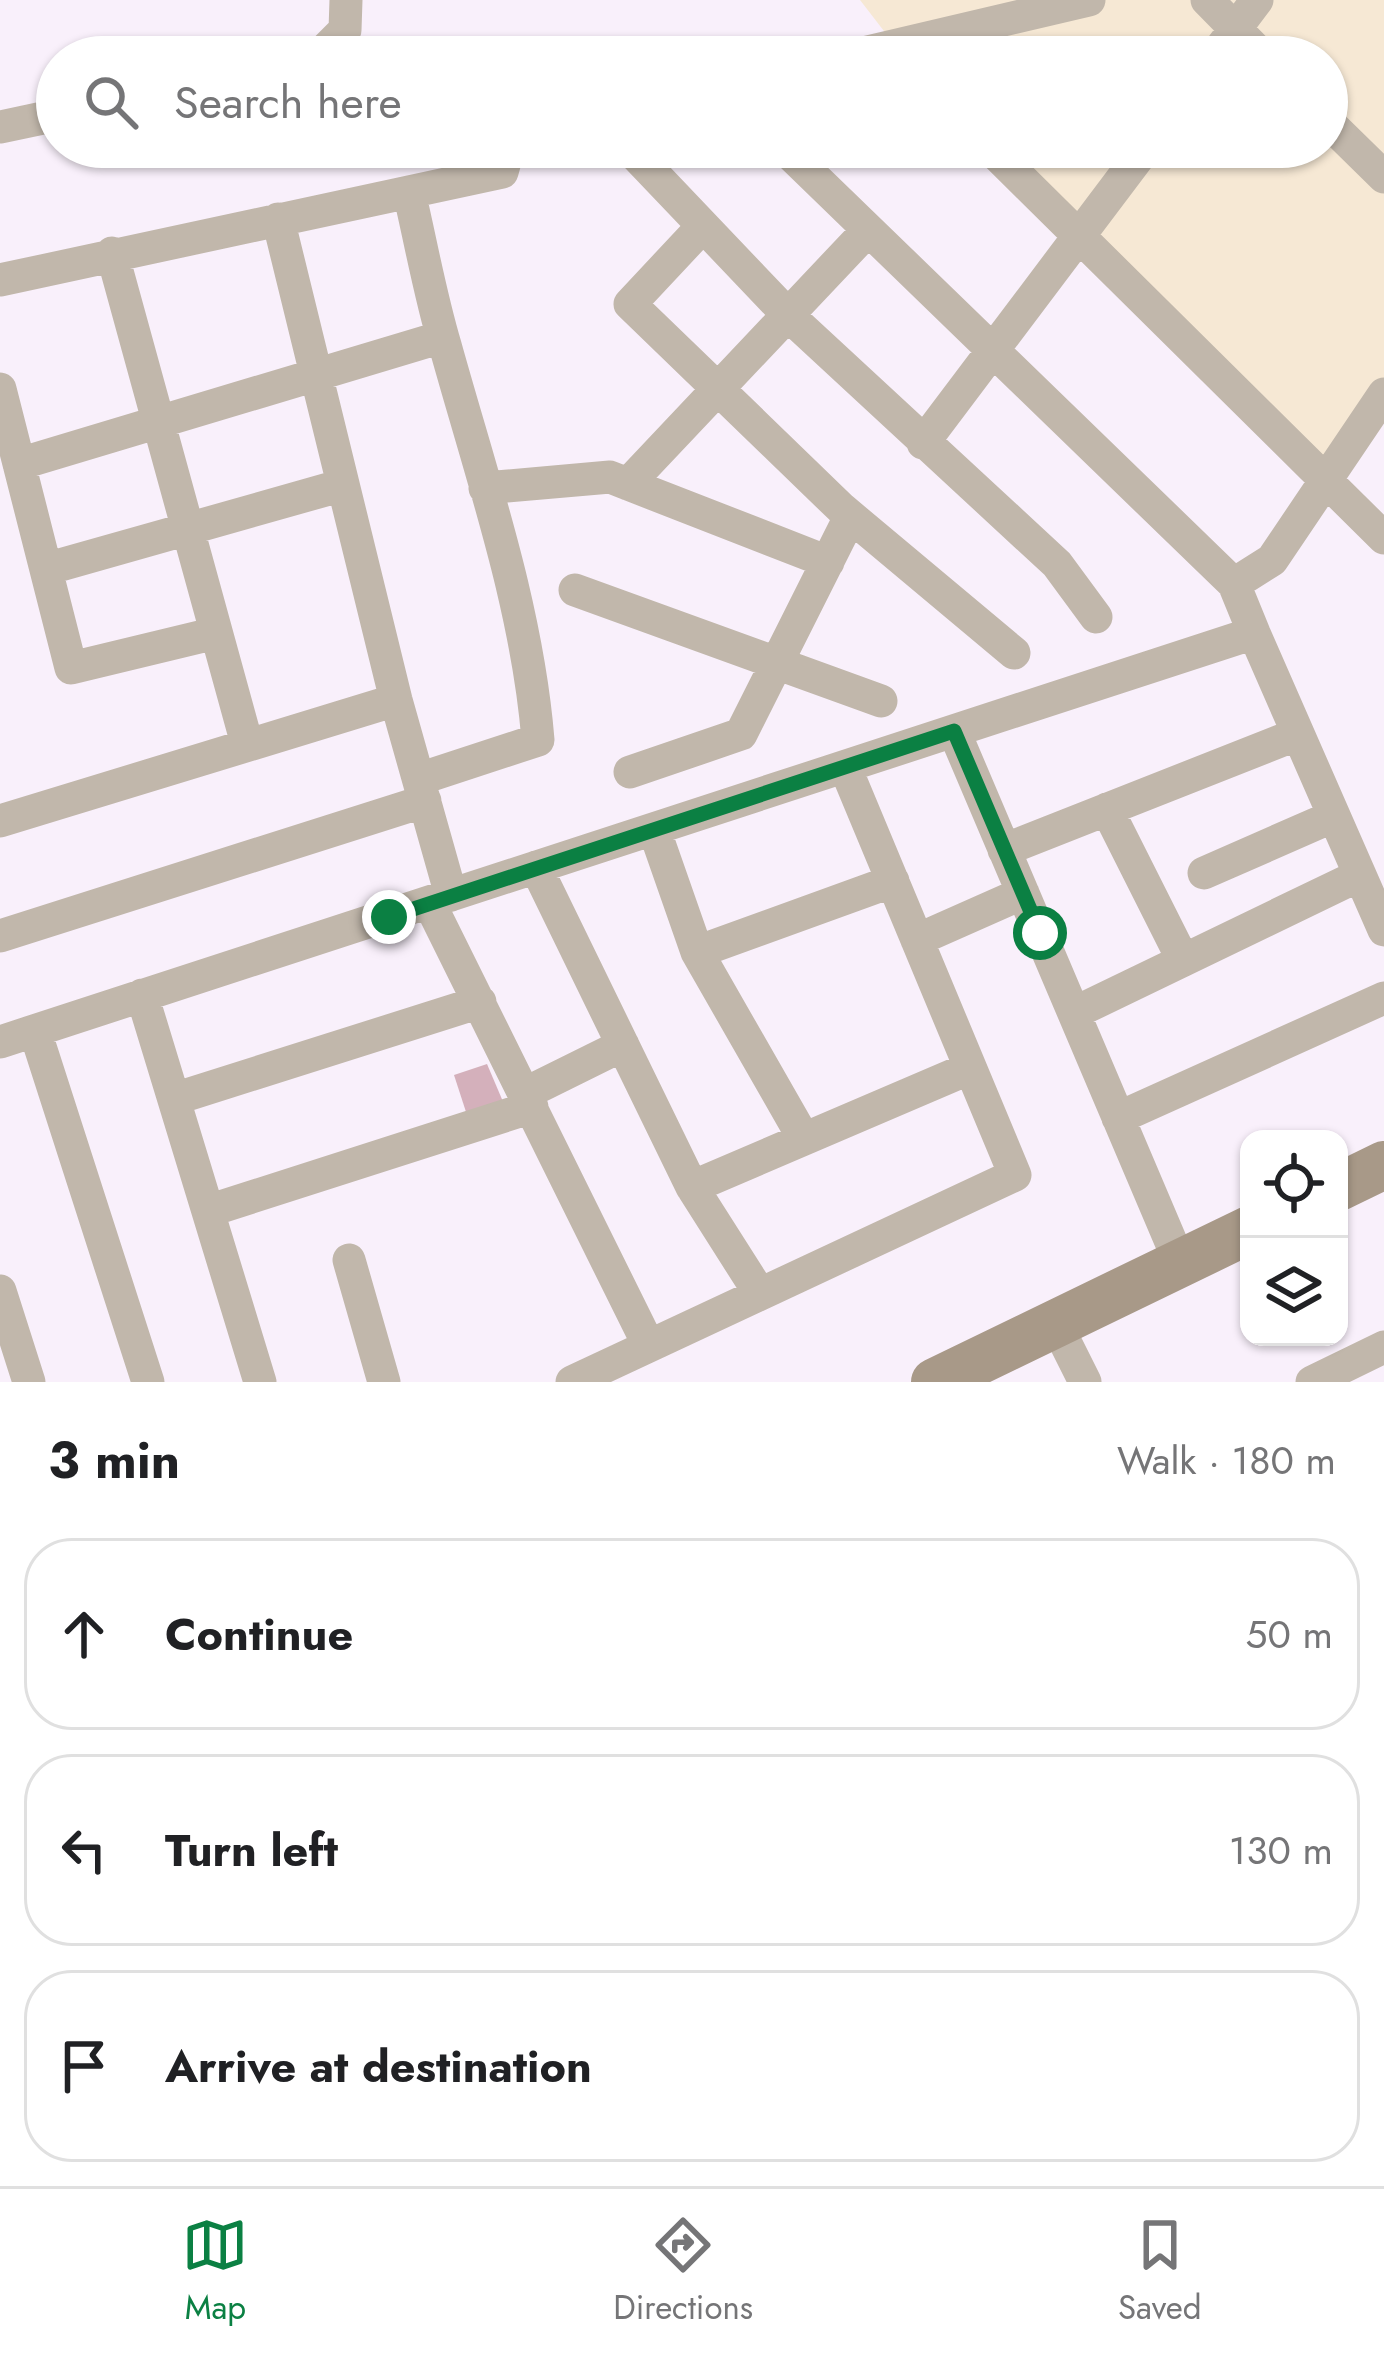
<!DOCTYPE html>
<html lang="en">
<head>
<meta charset="utf-8">
<style>
	body { margin:0; font-family:Jost,sans-serif; background:#f6f6f6; color:#202124 }
	.controls { position:absolute; right:36px; bottom:36px; display:grid; overflow:hidden; border-radius:24px; box-shadow:0 3px 9px #0004 }
	.controls button { width:108px; height:108px; display:grid; place-items:center; padding:0; border:0; border-bottom:3px solid #e0e0e0; background:#fff; color:#202124; font:60px sans-serif }
	.stop { position:absolute; width:36px; height:36px; margin:-27px; border:9px solid #0b8043; border-radius:50%; background:#fff }
	.stop.end { background:#0b8043; border-color:#fff; box-shadow:0 3px 12px #0008 }
	.list { margin:0; padding:0; list-style:none }
	h2 { display:flex; justify-content:space-between; align-items:center; height:156px; margin:0; padding:0 48px; font-size:51px }
	h2 small { font-size:39px; font-weight:400; color:#757577 }
	.list li { display:grid; grid-template-columns:78px 1fr auto; gap:36px; align-items:center; box-sizing:border-box; height:192px; margin:0 24px 24px; padding:0 24px; border:3px solid #e0e0e0; border-radius:48px }
	.list b { display:block; font-size:45px; white-space:nowrap }
	.list em { font-size:39px; font-style:normal; color:#757577 }
	.icon { flex:none; width:66px; height:66px; fill:none; stroke:currentColor; stroke-width:2; stroke-linecap:round; stroke-linejoin:round }
	.map { position:relative; flex:none; width:1384px; height:1382px; overflow:hidden }
	.search { position:absolute; background:#fff; box-shadow:0 3px 9px #0004; left:36px; right:36px; top:36px; height:132px; display:flex; align-items:center; gap:30px; box-sizing:border-box; padding:0 42px; border-radius:66px; color:#757577; font-size:45px }
	.sheet { height:804px; background:#fff }
	nav { display:flex; justify-content:space-around; align-items:center; box-sizing:border-box; height:168px; border-top:3px solid #e0e0e0; background:#fff; font-size:33px; color:#757577 }
	nav a { display:grid; justify-items:center; gap:6px }
	nav .on { color:#0b8043 }
	.map>svg:first-child { display:block }
</style>
</head>
<body>
<div class="map">
<svg width="1384" height="1382" viewBox="0 0 1384 1382">
	<rect width="100%" height="100%" fill="#f9f0fb"/>
	<path fill="#f6e8d4" d="M860,0h524v415l-60,69 -331,-337h334v-90h-423z"/>
	<path fill="#d4b0bb" d="M487,1064l17,40 -37,11 -13,-40z"/>
	<g fill="none" stroke-linecap="round" stroke-linejoin="round">
		<path stroke="#c1b7ab" stroke-width="33" d="M1207,0l56,57
			M318,57l27,-27 1,-30
			M846,57l243,-57
			M1214,57l43,-57
			M1327,121l57,56
			M0,127l57,-12
			M628,147l162,170 267,247 39,53
			M783,147l451,437
			M989,147l395,391
			M409,192c12,51 21,103 36,153 36,130 82,260 93,395l-119,39
			M278,219l118,481 55,195
			M703,226l-73,78 212,205 172,144
			M112,253l135,491
			M0,280l502,-108 7,-25
			M0,389l71,279 145,-35
			M923,443l223,-296
			M19,464l423,-127
			M628,484l240,-254
			M485,488l125,-11 218,85
			M46,569l297,-84
			M575,590l306,111
			M1254,633l-20,-49 38,-24 112,-166
			M954,731l226,532
			M630,772l111,-38 109,-217
			M1107,809l76,151
			M0,821l396,-121
			M654,829l43,123 107,187
			M1004,850l294,-116
			M536,867l156,320 278,-119
			M1204,873l130,-57
			M430,904l219,442
			M0,936l425,-135
			M917,940l106,-47
			M697,952l196,-71
			M142,995l118,387
			M1074,1013l286,-138
			M35,1031l113,351
			M0,1042l1254,-409 130,297
			M524,1094l99,-49
			M174,1099l306,-97
			M1118,1118l266,-120
			M692,1187l68,107
			M208,1211l324,-104
			M349,1260l35,122
			M0,1291l29,91
			M1056,1324l29,58
			M572,1382l443,-207 -170,-408
			M1312,1382l72,-35"/>
		<path stroke="#a89988" stroke-width="48" d="M1339,1187l45,-22
			M935,1382l314,-152"/>
	</g>
	<g fill="none" stroke-linecap="round" stroke-linejoin="round">
		<path stroke="#0b8043" stroke-width="15" d="M389,917l565,-186 86,202"/>
	</g>
</svg>
<div class="controls">
<button><svg class="icon" aria-label="locate" viewBox="0 0 24 24"><circle cx="12" cy="12" r="6"/><path d="M12 2v4M12 18v4M2 12h4M18 12h4"/></svg></button>
<button><svg class="icon" aria-label="layers" viewBox="0 0 24 24"><path d="M12 4l9 5-9 5-9-5zM3 14l9 5 9-5"/></svg></button>
</div>
<div class="stop" style="left:1040px;top:933px"></div>
<div class="stop end" style="left:389px;top:917px"></div>
<div class="search"><svg class="icon" aria-label="search" viewBox="0 0 24 24"><circle cx="10" cy="10" r="6"/><path d="M15 15l6 6"/></svg>Search here</div>
</div>
<section class="sheet">
<h2>3 min<small>Walk · 180 m</small></h2>
<ul class="list">
<li><svg class="icon" aria-label="ahead" viewBox="0 0 24 24"><path d="M12 20V5M6 11l6-6 6 6"/></svg><div><b>Continue</b></div><em>50 m</em></li>
<li><svg class="icon" aria-label="left" viewBox="0 0 24 24"><path d="M17 20v-9H6M10 6l-5 5 5 5"/></svg><div><b>Turn left</b></div><em>130 m</em></li>
<li><svg class="icon" aria-label="arrive" viewBox="0 0 24 24"><path d="M6 21V4h12l-3 4 3 4H6"/></svg><div><b>Arrive at destination</b></div></li>
</ul>
</section>
<nav>
<a class="on"><svg class="icon" aria-label="map" viewBox="0 0 24 24"><path d="M3 6l6-2 6 2 6-2v14l-6 2-6-2-6 2zM9 4v14M15 6v14"/></svg>Map</a>
<a><svg class="icon" aria-label="directions" viewBox="0 0 24 24"><path d="M12 3l9 9-9 9-9-9zM9 14v-3h6M13 9l2 2-2 2"/></svg>Directions</a>
<a><svg class="icon" aria-label="saved" viewBox="0 0 24 24"><path d="M7 4h10v16l-5-4-5 4z"/></svg>Saved</a>
</nav>
</body>
</html>
